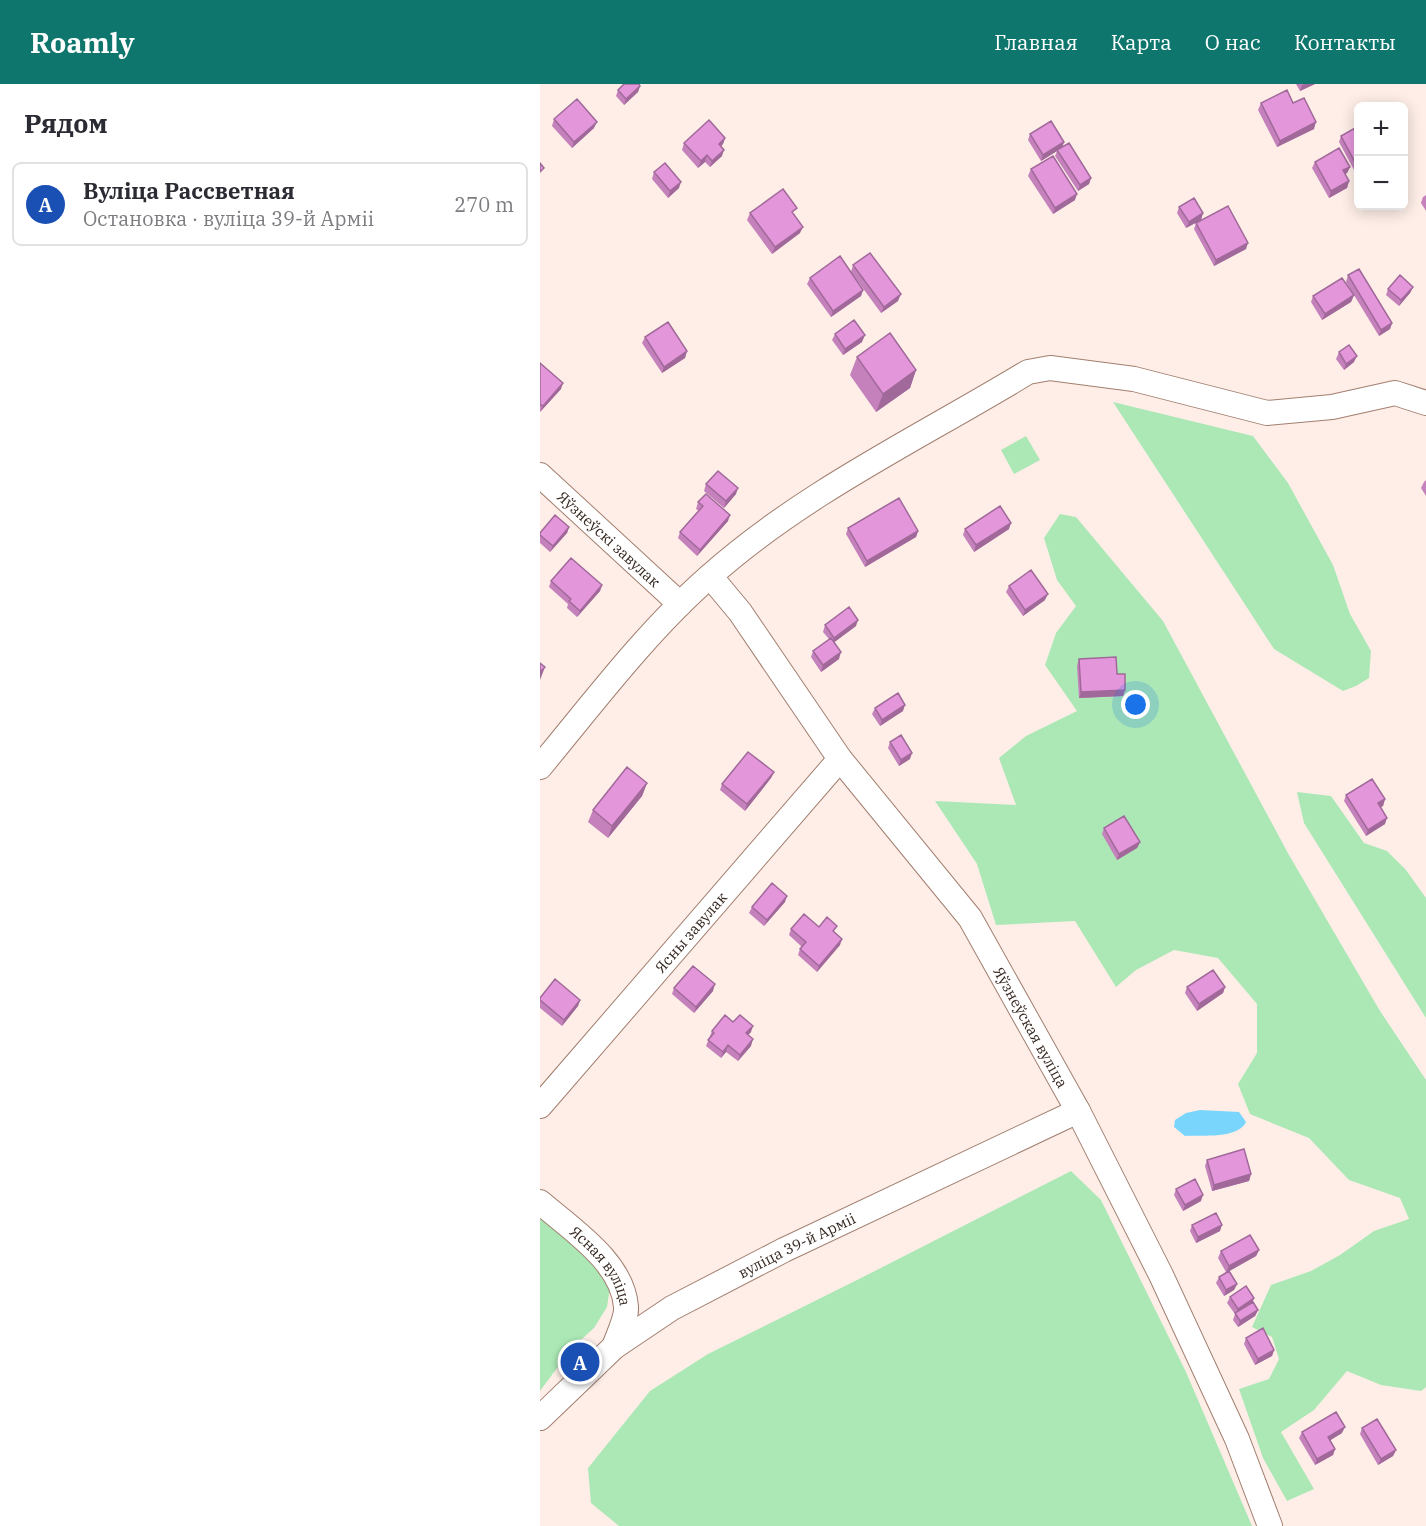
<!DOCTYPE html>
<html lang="ru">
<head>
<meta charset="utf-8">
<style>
	body { margin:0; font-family:"IBM Plex Serif",serif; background:#f7f7f7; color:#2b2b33 }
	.controls { position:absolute; right:18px; top:18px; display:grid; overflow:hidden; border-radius:9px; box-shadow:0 3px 15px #0003 }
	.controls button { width:54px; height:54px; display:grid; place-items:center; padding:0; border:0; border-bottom:2px solid #e1e1e2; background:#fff; color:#2b2b33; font:30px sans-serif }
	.you { position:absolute; left:596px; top:621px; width:21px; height:21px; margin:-15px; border:4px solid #fff; border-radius:50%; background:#1a73e8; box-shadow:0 0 0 9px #1a73e833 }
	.badge { display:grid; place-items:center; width:39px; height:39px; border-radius:50%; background:#0f766e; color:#fff; font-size:20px; font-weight:700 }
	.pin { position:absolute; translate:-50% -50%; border:3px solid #fff; box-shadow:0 2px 6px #0006 }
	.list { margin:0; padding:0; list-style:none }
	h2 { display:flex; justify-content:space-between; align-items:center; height:78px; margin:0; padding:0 24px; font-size:26px }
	h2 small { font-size:20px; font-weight:400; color:#7c7c81 }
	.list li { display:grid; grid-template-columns:39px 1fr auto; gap:18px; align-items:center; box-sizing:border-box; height:84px; margin:0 12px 12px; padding:0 12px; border:2px solid #e1e1e2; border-radius:9px }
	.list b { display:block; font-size:22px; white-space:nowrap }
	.list p { margin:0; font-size:20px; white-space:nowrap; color:#7c7c81 }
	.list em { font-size:20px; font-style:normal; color:#7c7c81 }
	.map { position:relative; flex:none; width:886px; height:1442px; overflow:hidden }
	header { display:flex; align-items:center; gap:36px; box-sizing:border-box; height:84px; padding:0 30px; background:#0f766e; color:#fff }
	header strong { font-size:28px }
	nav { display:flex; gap:33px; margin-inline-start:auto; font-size:21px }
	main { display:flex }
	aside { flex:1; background:#fff }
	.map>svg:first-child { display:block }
</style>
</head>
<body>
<header>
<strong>Roamly</strong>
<nav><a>Главная</a><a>Карта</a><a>О нас</a><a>Контакты</a></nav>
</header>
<main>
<aside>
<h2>Рядом<small></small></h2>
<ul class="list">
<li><span class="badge" style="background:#1a4fb4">A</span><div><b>Вуліца Рассветная</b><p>Остановка · вуліца 39-й Арміі</p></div><em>270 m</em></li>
</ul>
</aside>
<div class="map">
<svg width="886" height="1442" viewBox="0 0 886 1442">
	<rect width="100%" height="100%" fill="#feeee7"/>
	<path fill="#abe8b5" d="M573,318l140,34 35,47 45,82 17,49 21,37 -2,27 -13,8 -13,5 -69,-42z
		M486,352l14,24 -26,14 -13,-24z
		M520,430l16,3 87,104 126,234 91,156 46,69v307l-5,4 -40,-6 -34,-14 -33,39 -33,22 33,57 -27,12 -24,-43 -24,-69 30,-10 10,-20 -7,-22 -20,-10 19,-42 40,-14 29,-16 34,-24 35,-12 -9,-21 -51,-18 -40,-42 -59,-24 -12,-30 19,-31v-49l-39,-46 -44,-8 -38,20 -20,17 -41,-66 -79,4 -19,-61 -42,-63 81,4 -17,-47 27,-22 51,-25 -32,-46 11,-32 20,-27 -19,-26 -13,-42z
		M757,708l34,4 33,47 23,8 19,19 20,28v120l-122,-195z
		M531,1087l30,29 85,172 66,154h-633l-28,-23 -3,-35 62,-77 58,-37 157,-78z
		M0,1132l63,57 7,14 -3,20 -13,21 -22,20 -32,43z"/>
	<path fill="#7ad5fd" d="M660,1026l39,2 7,10c-8,17 -44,13 -61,14l-11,-9 1,-7 11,-7z"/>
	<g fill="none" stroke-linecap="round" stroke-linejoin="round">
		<defs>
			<g id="minor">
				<path id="s1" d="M0,391l140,129"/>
				<path id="s2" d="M170,492l30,36 100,147 130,159 108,193 83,164 76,164 33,87"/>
				<path d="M0,683c53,-64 107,-136 170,-191 93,-83 211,-139 318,-204l22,-4 84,11 133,34 65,-6 63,-14 31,10"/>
				<path id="s3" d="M0,1022l300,-347"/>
				<path id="s4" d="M0,1118c31,27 83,60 86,105 1,11 -8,28 -12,40"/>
				<path id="s5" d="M0,1334l74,-71 58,-39 112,-58 294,-139"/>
			</g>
		</defs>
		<use href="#minor" stroke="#a27f6f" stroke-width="26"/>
		<use href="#minor" stroke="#fff" stroke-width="24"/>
	</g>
	<path fill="#c481bc" d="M756,0h19l-15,7z
		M100,2l-2,6 -14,13 -8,-9 2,-6z
		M721,19h32l21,26 -37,18 -19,-37z
		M14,35l40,9 -22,20 -20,-22z
		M490,50l34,8 -2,5 29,31 -2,6 -11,7 -23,-35 2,-5 -16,10 -13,-21z
		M801,52l18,31 -5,3 -15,-28z
		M185,54l-2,6 -2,2 1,10 -12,11 -5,-5 -7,6 -16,-18 2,-7z
		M775,78l35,5 -3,6 -2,1 4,7 -2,7 -18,10 -17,-30z
		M491,85l44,31 -22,14 -25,-38z
		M114,88l25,16 -11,10 -16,-19z
		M886,111v16l-5,-8 2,-6z
		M639,123l24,6 -2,7 -15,8 -9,-15z
		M210,129l45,1 -1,1 6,18 -28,21 -25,-34z
		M656,139l50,26 -32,17 -20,-37z
		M313,181l45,36 -17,12 -30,-41z
		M808,191l44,48 -2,6 -11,7 -33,-54z
		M270,194l53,12 -2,6 -30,21 -24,-33z
		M873,203l-3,6 -11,13 -13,-11 2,-6z
		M814,211l-3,7 -29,18 -11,-18 2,-6z
		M295,250l27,8 -19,13 -11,-15z
		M105,253l42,14 -2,7 -23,15 -20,-30z
		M799,268l15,10 -10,8 -8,-11z
		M317,273l59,13 -6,18 -34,24 -26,-37z
		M0,279l21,26 -21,23z
		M886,396v16l-5,-8 3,-6z
		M166,400l30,10 -12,14 -20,-17z
		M158,418l30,19 -31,35 -19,-18 2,-6 19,-21 -3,-2z
		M29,443l-2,6 -17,19 -10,-9v-10z
		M308,444l70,3 -2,6 -51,30 -19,-33z
		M425,445h44l-35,23 -11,-17z
		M11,497l51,4 -2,6 -23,26 -10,-9 1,-4 -19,-17z
		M469,502l36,14 -22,16 -17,-24z
		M285,541l31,1 -22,16 5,17 -18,13 -10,-15 2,-6 16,-12 -6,-7z
		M539,575l38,15 8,16 -2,6 -44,2 -2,-32z
		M335,624l28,3 -23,15 -8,-12z
		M350,658l20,17 -11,7 -11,-18z
		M234,688l-3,6 -26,33 -25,-21 2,-6z
		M107,699l-5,13 -34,42 -20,-16 5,-12z
		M806,711l39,4 -2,7 -3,1 5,17 -19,12 -22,-35z
		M564,744l36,14 -3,6 -20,12 -15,-26z
		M245,818l-21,24 -15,-13 3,-6z
		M279,843l16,5 5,13 -23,27 -19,-17 2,-6 2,-2 -13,-12 2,-6z
		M647,903h38l-2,6 -26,18 -12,-18z
		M134,904l39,3 -19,22 -22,-19z
		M0,914l40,2 -2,6 -16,20 -22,-18z
		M193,938l18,10 -3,3 3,11 -13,15 -12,-9 -5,6 -15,-12 6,-15z
		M667,1076l44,14 -2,7 -37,10 -7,-25z
		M636,1105l25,12 -18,10 -9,-16z
		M652,1141l28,6 -24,12 -6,-12z
		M719,1166l-3,6 -27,15 8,13 -3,6 -10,6 -8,-13 3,-6 7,-5 -8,-14 3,-7z
		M690,1213l24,1 -2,5 6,7 -3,6 -17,11 -5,-7 2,-6 -8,-11z
		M706,1254l28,12 -2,6 -17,9 -11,-21z
		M822,1344l34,22 -3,6 -15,9 -18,-31z
		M762,1348l40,1 -12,7 5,9 -2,6 -18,10 -16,-27z"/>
	<path fill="#a06999" d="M765,0h10l-15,7 2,-6z
		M100,2l-2,6 -14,13 2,-6z
		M57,38l-3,6 -22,20 2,-6z
		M776,38l-2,7 -37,18 3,-6z
		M185,54l-2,6 -6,6 2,-6z
		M524,58l-2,6 -21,13 2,-6z
		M184,66l-2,6 -12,11 2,-6z
		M167,71l-2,7 -7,6 3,-7z
		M819,79v4l-5,3 2,-6z
		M810,83l-3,6 -6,3 2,-6z
		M551,94l-2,6 -11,7 2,-6z
		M809,97l-2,7 -18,10 2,-7z
		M141,98l-2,6 -11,10 2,-7z
		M537,110l-2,6 -22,14 2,-6z
		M663,129l-2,7 -15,8 3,-6z
		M263,143l-3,6 -28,21 3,-7z
		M708,159l-2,6 -32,17 2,-6z
		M873,203l-3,6 -11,13 2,-6z
		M323,206l-2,6 -30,21 2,-6z
		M361,210l-3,7 -17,12 3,-6z
		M814,211l-3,7 -29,18 3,-6z
		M852,239l-2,6 -11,7 2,-6z
		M325,251l-3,7 -19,13 2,-6z
		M147,267l-2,7 -23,15 2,-6z
		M817,272l-3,6 -10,8 2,-6z
		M376,286l-6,18 -34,24 7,-18z
		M23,299l-2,6 -21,23 3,-6z
		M198,404l-2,6 -12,14 2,-7z
		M190,431l-2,6 -31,35 3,-6z
		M471,439l-2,6 -35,23 2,-7z
		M29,443l-2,6 -17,19 3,-6z
		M378,447l-2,6 -51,30 2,-6z
		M62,501l-2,6 -23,26 3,-6z
		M508,510l-3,6 -22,16 2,-6z
		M318,536l-2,6 -24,18 2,-6z
		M301,568l-2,7 -18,13 2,-7z
		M5,583l-5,13v-8z
		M585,606l-2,6 -44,2 2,-6z
		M365,621l-2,6 -23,15 2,-6z
		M372,669l-2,6 -11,7 2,-6z
		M234,688l-3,6 -26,33 2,-7z
		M107,699l-5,13 -34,42 4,-12z
		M845,715l-2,7 -7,4 2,-7z
		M847,734l-2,6 -19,12 2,-6z
		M600,758l-3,6 -20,12 2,-6z
		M247,812l-2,6 -21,24 3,-6z
		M302,855l-2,6 -23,27 2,-6z
		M175,900l-2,7 -19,22 2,-6z
		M685,903l-2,6 -26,18 2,-7z
		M40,916l-2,6 -16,20 2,-6z
		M213,942l-2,6 -7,7 2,-6z
		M213,955l-2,7 -13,15 2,-6z
		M188,961l-2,7 -5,6 2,-6z
		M711,1090l-2,7 -37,10 2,-6z
		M663,1111l-2,6 -18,10 2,-6z
		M682,1141l-2,6 -24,12 2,-6z
		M719,1166l-3,6 -30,17 3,-7z
		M697,1200l-3,6 -10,6 2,-6z
		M714,1214l-2,6 -16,11 2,-6z
		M718,1226l-3,6 -17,11 2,-6z
		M734,1266l-2,6 -17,9 3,-6z
		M805,1343l-3,6 -16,10 2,-6z
		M795,1365l-2,6 -18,10 2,-6z
		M856,1366l-3,6 -15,9 3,-6z"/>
	<path fill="#e496db" stroke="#a06999" stroke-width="1.5" d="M84,0h15l1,2 -14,13 -8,-9z
		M747,6l6,13 11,-5 12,24 -36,19 -19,-38z
		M37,15l20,23 -23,20 -20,-23z
		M169,36l16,18 -6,6 5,6 -12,11 -5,-6 -6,6 -17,-18z
		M511,37l13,21 -21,13 -13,-21z
		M815,44l4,7v28l-3,1 -15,-28z
		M529,59l22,35 -11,7 -23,-35z
		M799,64l11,19 -7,3 6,11 -18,10 -16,-29z
		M513,72l24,38 -22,14 -24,-39z
		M0,79l4,5 -4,4z
		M125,79l16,19 -11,9 -16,-19z
		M243,105l14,19 -5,4 11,15 -28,20 -25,-34z
		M654,114l9,15 -14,9 -10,-15z
		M688,122l20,37 -32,17 -20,-37z
		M330,169l31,41 -17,13 -31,-42z
		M300,172l23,34 -30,21 -23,-33z
		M819,185l33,54 -11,7 -33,-55z
		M860,191l13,12 -12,13 -13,-11z
		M802,194l12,17 -29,19 -12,-18z
		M314,236l11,15 -20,14 -10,-15z
		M128,238l19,29 -23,16 -19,-30z
		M350,249l26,37 -33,24 -26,-37z
		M809,261l8,11 -11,8 -7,-12z
		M0,279l23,20 -20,23 -3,-2z
		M178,387l20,17 -12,13 -20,-17z
		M166,410l24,21 -30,35 -20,-18 23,-26 -5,-4z
		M359,414l19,33 -51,30 -19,-33z
		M460,422l11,17 -35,22 -11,-16z
		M15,431l14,12 -16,19 -13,-11v-2z
		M31,474l31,27 -22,26 -11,-10 2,-2 -20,-18z
		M491,486l17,24 -23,16 -16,-24z
		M309,523l9,13 -24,18 -9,-13z
		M291,554l10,14 -18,13 -10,-14z
		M576,573l1,17h8v16l-44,2 -2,-33z
		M0,579l5,4 -5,5z
		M358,609l7,12 -23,15 -7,-12z
		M361,651l11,18 -11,7 -11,-18z
		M208,668l26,20 -27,32 -25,-20z
		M87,683l20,16 -35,43 -19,-16z
		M832,695l13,20 -7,4 9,15 -19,12 -22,-35z
		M584,732l16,26 -21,12 -15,-26z
		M232,799l15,13 -20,24 -15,-13z
		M264,830l15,13 8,-10 10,9 -4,5 9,8 -23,27 -19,-17 6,-7 -15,-13z
		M153,882l22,18 -19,23 -22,-19z
		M673,886l12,17 -26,17 -12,-17z
		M15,895l25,21 -16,20 -24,-20v-2z
		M185,931l8,7 7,-7 13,11 -7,7 7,6 -13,16 -12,-10 -5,7 -15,-12 6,-7 -2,-2z
		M704,1065l7,25 -37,11 -7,-25z
		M655,1095l8,16 -18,10 -9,-16z
		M676,1129l6,12 -24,12 -6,-12z
		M710,1151l9,15 -30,16 -8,-15z
		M689,1187l8,13 -11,6 -7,-13z
		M706,1202l8,12 -16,11 -8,-12z
		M713,1218l5,8 -18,11 -5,-8z
		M723,1244l11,22 -16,9 -12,-21z
		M796,1328l9,15 -17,10 7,12 -18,10 -15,-27z
		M837,1335l19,31 -15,9 -19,-31z"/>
	<g text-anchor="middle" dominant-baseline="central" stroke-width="5" stroke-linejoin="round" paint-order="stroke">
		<g font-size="15" fill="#372922" stroke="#fff">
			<text stroke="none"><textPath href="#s1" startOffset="94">Яўзнеўскі завулак</textPath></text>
			<text stroke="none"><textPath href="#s3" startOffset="230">Ясны завулак</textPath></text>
			<text stroke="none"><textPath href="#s2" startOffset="555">Яўзнеўская вуліца</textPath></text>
			<text stroke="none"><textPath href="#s5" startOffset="312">вуліца 39-й Арміі</textPath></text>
			<text stroke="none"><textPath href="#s4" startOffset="90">Ясная вуліца</textPath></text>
		</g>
	</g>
</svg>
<div class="controls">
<button>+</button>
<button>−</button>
</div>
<div class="you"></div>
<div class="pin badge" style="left:40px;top:1278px;background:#1a4fb4">A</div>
</div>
</main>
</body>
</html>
